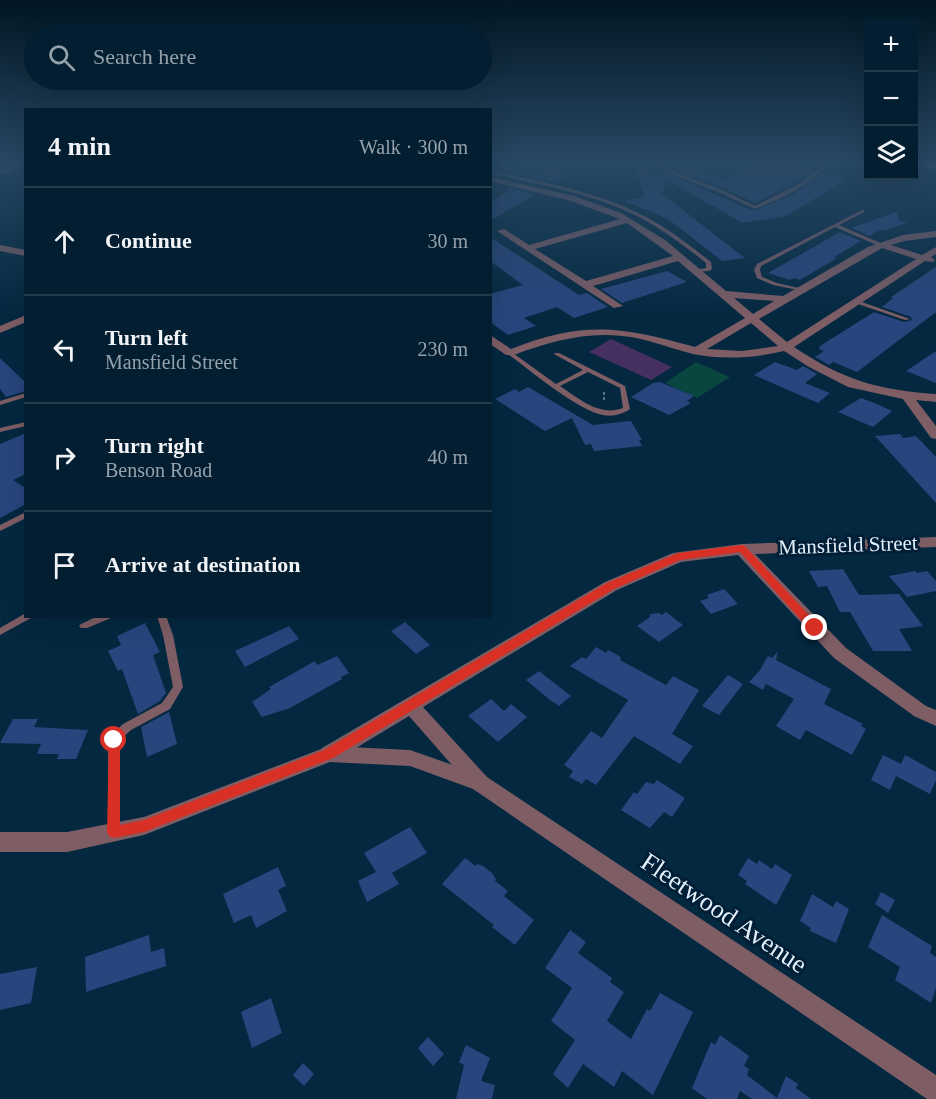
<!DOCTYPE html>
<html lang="en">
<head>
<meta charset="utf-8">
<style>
	body { margin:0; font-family:Georgia,serif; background:#0c2738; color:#f1f3f6 }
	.controls { position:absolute; right:18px; top:18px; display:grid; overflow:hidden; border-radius:0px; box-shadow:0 6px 24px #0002 }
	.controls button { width:54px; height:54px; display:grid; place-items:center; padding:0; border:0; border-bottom:2px solid #233c4c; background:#021e30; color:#f1f3f6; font:30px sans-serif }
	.stop { position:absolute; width:18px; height:18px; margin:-14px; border:4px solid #d93025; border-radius:50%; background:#fff }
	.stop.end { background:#d93025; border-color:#fff; box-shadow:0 2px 6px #0008 }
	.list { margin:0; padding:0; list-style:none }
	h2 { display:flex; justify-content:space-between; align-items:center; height:78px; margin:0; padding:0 24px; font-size:26px }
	h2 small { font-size:20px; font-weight:400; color:#96a2ab }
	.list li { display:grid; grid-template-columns:39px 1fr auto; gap:18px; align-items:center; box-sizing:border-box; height:108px; padding:0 24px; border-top:2px solid #233c4c }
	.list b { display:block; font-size:22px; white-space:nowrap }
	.list p { margin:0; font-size:20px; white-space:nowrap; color:#96a2ab }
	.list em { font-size:20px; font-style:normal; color:#96a2ab }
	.icon { flex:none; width:33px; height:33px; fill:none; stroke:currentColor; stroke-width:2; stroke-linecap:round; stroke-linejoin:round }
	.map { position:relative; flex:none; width:936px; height:1099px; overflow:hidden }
	.search { position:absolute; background:#021e30; box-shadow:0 6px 24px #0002; left:24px; top:24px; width:468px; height:66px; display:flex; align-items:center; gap:15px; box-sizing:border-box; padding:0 21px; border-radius:33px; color:#96a2ab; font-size:22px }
	.panel { position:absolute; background:#021e30; box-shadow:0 6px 24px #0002; left:24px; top:108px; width:468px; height:510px; border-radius:0px }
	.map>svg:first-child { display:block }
</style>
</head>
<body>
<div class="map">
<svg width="936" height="1099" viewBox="0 0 936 1099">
	<rect width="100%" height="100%" fill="#032840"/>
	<path fill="#463062" d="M611,339l61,28 -21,13 -62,-28z"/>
	<path fill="#08463f" d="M696,362l34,15 -33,21 -32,-15z"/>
	<path fill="#28457d" d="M756,163h33l24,7 -14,11 -44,22 -32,-15 -51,-19 13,-4 39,14z
		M547,168l22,5 -15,9 -23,-5z
		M635,169h15l2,6 11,-3 91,39 40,-17 28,-21 24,7 -60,36 -43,7 -74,-42 -8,12 84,65 -23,3 -54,-42 -43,-18 20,-5z
		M511,188l24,6 -45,27v-18z
		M896,212l3,6 -2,1 10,4 -24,8 -4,-1 -9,6 -19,-8z
		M840,232l21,9 -27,16 3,1 -37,22 -6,-2 -4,2 -22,-7z
		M490,237l89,58 8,-2 21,14 -34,11 -17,-11 -33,11 12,8 -28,9 -18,-13v-28l33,-9 -33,-24z
		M936,267v45l-79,60 -24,-10 -4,3 -14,-8 9,-6 -5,-2 1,-3 54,-34 30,10 8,-2 -1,-3 -29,-10 11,-9 -2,-1z
		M667,271l20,11 -65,21 -21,-14z
		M936,351v32l-30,-12z
		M0,358l26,25v8l-20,6 -6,-8z
		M775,362l22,8 6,-4 14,8 -12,9 25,10 -12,10 -64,-28z
		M660,382l34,14 -7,5 4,2 -22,12 -38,-18 22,-14z
		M528,387l65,38 38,-4 11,19h-3l3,6 -48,5 -3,-7 -6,1 -13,-27 -27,13 -50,-32 20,-10 4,3z
		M861,398l16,6 15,7 -19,16 -35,-15z
		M26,433v41l-13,6 13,8v16l-26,14v-74z
		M900,434l3,4 13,-2 20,21v46l-61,-67z
		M843,569l16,26 40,-1 24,32 -24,3 13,22h-39l-23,-39h-10l-13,-26 -9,1 -9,-16z
		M915,571l2,2 10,-2 9,10v10l-29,6 -18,-21z
		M724,589l14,15 -27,10 -11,-13 9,-3 -2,-3z
		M666,612l17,13 -24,17 -22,-16 13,-9v-3l9,-1 3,2z
		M405,622l10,9 15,14 -14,9 -25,-23z
		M145,623l15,29 -7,3 13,38 -6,8 -22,13 -16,-45 -4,2 -10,-20 13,-6 -4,-9z
		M289,626l10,13 -54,28 -10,-16z
		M596,647l10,6 2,-3 13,7 -1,3 46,25 7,-9 26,14 -27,44 21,12 -13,18 -46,-28 -38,49 -10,-6 -4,5 -13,-7 4,-6 -9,-6 27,-34 11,7 26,-38 -58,-34 12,-9 4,2z
		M778,651l-2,9 55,29 -7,15 39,20 -2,2 5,3 -14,26 -46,-25 -6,10 -24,-14 18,-27 -28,-15 -3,6 -14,-8 11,-12 8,-14 4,2z
		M337,656l12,17 -8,4 1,2 -52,29 -28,9 -10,-15 19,-13 -2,-2 46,-26 2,4z
		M539,671l32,25 -12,10 -9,-6 -24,-20z
		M728,675l15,9 -24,31 -17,-9z
		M491,699l13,12 7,-7 16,13 -29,25 -30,-26z
		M169,712l8,32 -30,13 -6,-30z
		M13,719h25l-4,8 54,3 -12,29h-19l2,-5h-22l4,-10 -41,-1z
		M883,755l18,9 4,-9 31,17v8l-6,14 -34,-18 -6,14 -19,-10z
		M657,780l28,18 -13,19 -8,-5 -14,16 -29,-18 13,-18 3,2 9,-12 8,2z
		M410,827l17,26 -35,20 7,11 -32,18 -9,-21 18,-9 -12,-19z
		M465,858l11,8 1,-2 6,2 9,7 4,6 -1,2 13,10 -4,5 30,24 -19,25 -23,-18 2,-2 -52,-41z
		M748,858l9,6 2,-4 13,9 3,-5 17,11 -16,30 -31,-21 2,-3 -9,-6z
		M278,867l8,19 -8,4 9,21 -31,17 -5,-13 -17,8 -11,-29z
		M881,892l14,8 -7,13 -13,-9z
		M812,894l21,13 3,-6 13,8 -13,34 -26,-12 1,-3 -11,-7z
		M882,915l50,31 -2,7 6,4v31l-5,15 -36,-23 5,-13 -32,-20z
		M570,930l16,12 -8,11 34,25 -2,4 14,10 -17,29 24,18 16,-30 3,2 10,-18 33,19 -40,83 -31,-24 -8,16 -31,-23 -15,24 -15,-14 22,-34 -24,-19 21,-33 -27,-20z
		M149,935l2,17 13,-4 2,18 -80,26 -1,-35z
		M37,967l-6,36 -31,7v-36z
		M271,998l11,35 -30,15 -11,-36z
		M720,1035l29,21 -5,10 5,3 -2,6 30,23 9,-22 12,8 -2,4 15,11h-59l-12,-8 -3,8h-30l-15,-11 19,-46 4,3z
		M428,1037l16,17 -11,12 -15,-18z
		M466,1045l24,13 -9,23 14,4 -3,14h-36l8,-34 -5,-3z
		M303,1063l11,11 -10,12 -11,-11z"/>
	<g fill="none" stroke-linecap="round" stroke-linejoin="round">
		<path stroke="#577386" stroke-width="2" stroke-dasharray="3 2" stroke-linecap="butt" d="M604,392v10"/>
		<path fill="#7e5d65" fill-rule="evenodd" d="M657,163h4l7,7 54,20 33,16 45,-23 20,-15 -13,-5h5l13,4c-17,20 -46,33 -70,42l-37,-17 -52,-20z
			M490,171c52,11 105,20 152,44 25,12 47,30 69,47l1,7 -3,2 -15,1v-2l12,-2v-5c-21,-17 -44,-34 -69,-47 -46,-23 -97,-31 -147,-43z
			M862,210h2v2l-25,13 44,19v2h-4l-44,-19 -74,39 -1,4 2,7 15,6 26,6v2l-30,-6 -16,-7 -3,-8 3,-6z
			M855,301h4l51,18 -5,1 -50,-17z
			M510,351l46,33 27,-14 -29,-16 1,-1h4l66,33 5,23c-7,5 -17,8 -27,6 -26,-5 -72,-44 -95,-61v-2zM588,372l32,16 3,20c-23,9 -44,-9 -63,-22z
			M26,393v4l-26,8v-4z
			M26,422v4l-26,6v-4z
			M26,512v6l-26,13v-6z
			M26,613v3h6l-1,2 -31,17v-7z
			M98,616h14l-1,2 -24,10h-6l-2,-2 2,-2z
			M157,616h9l7,19 10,52 -13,22 -39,21 -13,12 2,90 -2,4 -4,1 -4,-1 -2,-4v-92l1,-3 14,-13 39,-21 11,-16 -10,-52z"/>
		<path fill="#7e5d65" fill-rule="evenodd" d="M20,163h6v3l-26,8v-5z
			M490,177l84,19 47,17 44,27 61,51 57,5 85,-49 35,-12 33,-4v6l-32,4 -13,4 31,10 14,-8v7l-5,3 4,3 -2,2 -8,-1 -131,86c49,33 84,43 142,47v8l-20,-2 20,26v13l-5,-1 -28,-39 -55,-12 -39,-20 -25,-16c-29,7 -62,9 -91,3 -24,-6 -47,-16 -71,-18 -38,-4 -73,6 -108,19h-8l-16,-11v-9l21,14c74,-29 111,-22 184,-2l50,-29 -67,-57 -85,25 30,20 -9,2 -117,-77 7,-2 25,16 91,-26 -52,-19 -78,-19zM627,223l46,33 -87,25 -51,-32zM882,248l34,11 -129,83 -28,-23zM734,298l40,3 -21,13zM751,323l27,23 -36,5 -35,-2z
			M0,245l26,5v6l-26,-5z
			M26,315v7l-26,11v-7z
			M936,537v10l-181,7 91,94 80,58 10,4v16l-22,-10 -80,-58 -96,-103 -57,7 -64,28 -194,117 64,70 3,6 -3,6 -7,3 -7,-3 -64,-73 -73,44 -7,2 -7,-2 -2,-6 2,-6 283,-166 68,-29 69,-9z"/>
		<path fill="#7e5d65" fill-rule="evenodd" d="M329,746l81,4 77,27 449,298v24h-9l-454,-310 -63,-23 -80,-4 -186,73 -77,17h-67v-20h67l77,-15z"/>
		<path fill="#b07b89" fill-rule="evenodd" d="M922,163l14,2v5l-13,-5z"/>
	</g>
	<linearGradient id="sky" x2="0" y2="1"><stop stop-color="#021623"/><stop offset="0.51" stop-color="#284864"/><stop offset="1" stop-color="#284864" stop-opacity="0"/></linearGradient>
	<rect width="936" height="317" fill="url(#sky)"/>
	<path fill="#d93025" d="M742,545l3,1 74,80v5h-8l-71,-79 -60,8 -66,29 -281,169 -189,74 -30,6 -5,-2 -2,-4 2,-96h9l2,4v85l24,-5 180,-70 283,-167 71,-30z"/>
	<g text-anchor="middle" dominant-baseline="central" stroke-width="6" stroke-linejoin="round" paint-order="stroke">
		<g font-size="21" fill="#e4f1fc" stroke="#001e35">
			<text transform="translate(848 545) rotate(-2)">Mansfield Street</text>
		</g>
		<g font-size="26" fill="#e4f1fc" stroke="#001e35">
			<text transform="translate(724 913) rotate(34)">Fleetwood Avenue</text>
		</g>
	</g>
</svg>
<div class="controls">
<button>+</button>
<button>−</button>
<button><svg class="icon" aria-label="layers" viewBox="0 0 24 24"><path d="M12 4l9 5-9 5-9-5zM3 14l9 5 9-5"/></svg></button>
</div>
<div class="stop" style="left:114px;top:740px"></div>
<div class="stop end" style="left:815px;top:628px"></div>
<div class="search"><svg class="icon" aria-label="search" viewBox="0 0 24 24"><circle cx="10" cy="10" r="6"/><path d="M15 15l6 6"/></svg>Search here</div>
<section class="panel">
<h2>4 min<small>Walk · 300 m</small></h2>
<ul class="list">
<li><svg class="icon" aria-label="ahead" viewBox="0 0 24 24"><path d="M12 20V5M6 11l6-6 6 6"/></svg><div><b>Continue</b></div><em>30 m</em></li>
<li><svg class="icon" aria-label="left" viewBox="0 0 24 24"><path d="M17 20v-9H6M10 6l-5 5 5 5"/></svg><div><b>Turn left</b><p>Mansfield Street</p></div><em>230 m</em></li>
<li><svg class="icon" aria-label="right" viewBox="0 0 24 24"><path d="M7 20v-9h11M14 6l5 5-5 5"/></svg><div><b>Turn right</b><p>Benson Road</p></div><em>40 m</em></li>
<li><svg class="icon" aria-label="arrive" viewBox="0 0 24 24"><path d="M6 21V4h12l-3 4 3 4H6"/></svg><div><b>Arrive at destination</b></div></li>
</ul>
</section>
</div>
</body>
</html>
